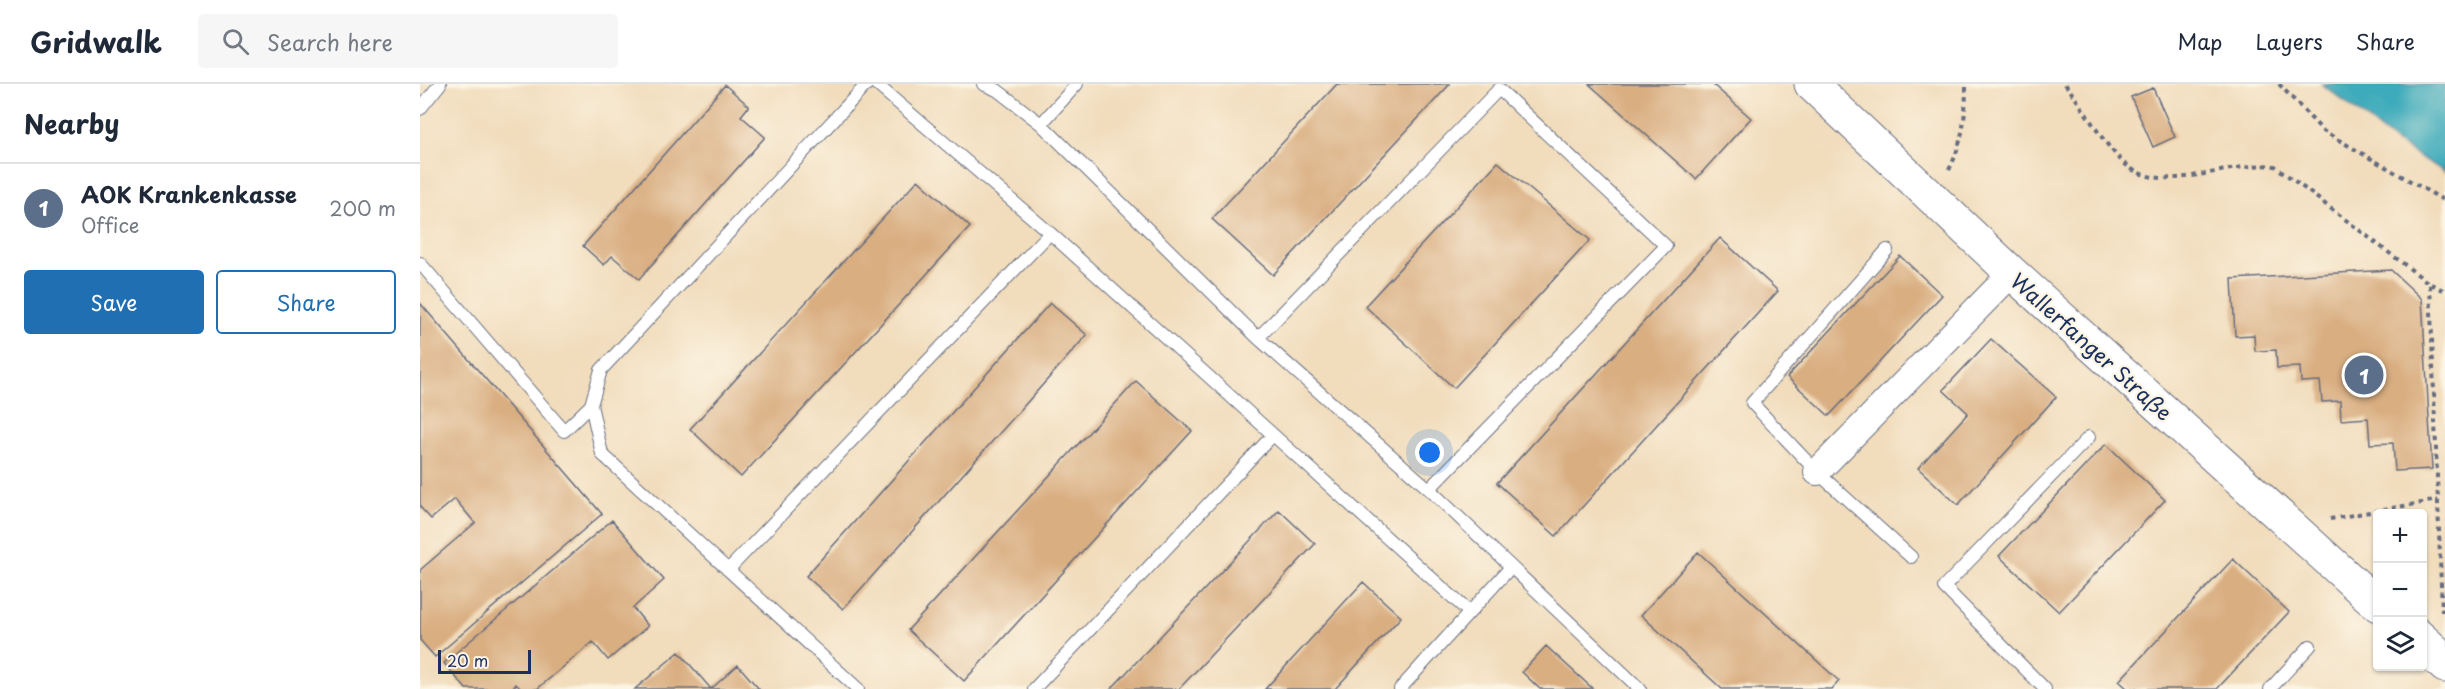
<!DOCTYPE html>
<html lang="en">
<head>
<meta charset="utf-8">
<style>
	body { margin:0; font-family:"Playpen Sans",sans-serif; background:#f6f6f7; color:#1f2937 }
	.controls { position:absolute; right:18px; bottom:18px; display:grid; overflow:hidden; border-radius:6px; box-shadow:0 2px 4px #0004 }
	.controls button { width:54px; height:54px; display:grid; place-items:center; padding:0; border:0; border-bottom:2px solid #e0e1e3; background:#fff; color:#1f2937; font:30px sans-serif }
	.scale { position:absolute; left:18px; bottom:15px; width:93px; box-sizing:border-box; padding-left:6px; border:3px solid #1b2f5e; border-top:0; font-size:16px; line-height:21px; white-space:nowrap; color:#1b2f5e; -webkit-text-stroke:4px #fcf5e5; paint-order:stroke }
	.you { position:absolute; left:1010px; top:369px; width:21px; height:21px; margin:-15px; border:4px solid #fff; border-radius:50%; background:#1a73e8; box-shadow:0 0 0 9px #1a73e833 }
	.badge { display:grid; place-items:center; width:39px; height:39px; border-radius:50%; background:#1f6fb2; color:#fff; font-size:20px; font-weight:700 }
	.pin { position:absolute; translate:-50% -50%; border:3px solid #fff; box-shadow:0 2px 6px #0006 }
	.list { margin:0; padding:0; list-style:none }
	h2 { display:flex; justify-content:space-between; align-items:center; height:78px; margin:0; padding:0 24px; font-size:26px }
	h2 small { font-size:20px; font-weight:400; color:#747a83 }
	.list li { display:grid; grid-template-columns:39px 1fr auto; gap:18px; align-items:center; box-sizing:border-box; height:90px; padding:0 24px; border-top:2px solid #e0e1e3 }
	.list b { display:block; font-size:22px; white-space:nowrap }
	.list p { margin:0; font-size:20px; white-space:nowrap; color:#747a83 }
	.list em { font-size:20px; font-style:normal; color:#747a83 }
	.actions { display:flex; gap:12px; padding:18px 24px }
	.actions a { flex:1; padding:14px 0; border:2px solid #1f6fb2; border-radius:6px; text-align:center; font-size:21px; color:#1f6fb2 }
	.actions .main { background:#1f6fb2; color:#fff }
	.icon { flex:none; width:33px; height:33px; fill:none; stroke:currentColor; stroke-width:2; stroke-linecap:round; stroke-linejoin:round }
	.map { position:relative; flex:none; width:2025px; height:605px; overflow:hidden }
	header { display:flex; align-items:center; gap:36px; box-sizing:border-box; height:84px; padding:0 30px; background:#fff; border-bottom:2px solid #e0e1e3 }
	header strong { font-size:28px }
	nav { display:flex; gap:33px; margin-inline-start:auto; font-size:21px }
	.search { width:420px; height:54px; background:#f6f6f7; display:flex; align-items:center; gap:15px; box-sizing:border-box; padding:0 21px; border-radius:6px; color:#747a83; font-size:22px }
	main { display:flex }
	aside { flex:1; background:#fff }
	.map>svg:first-child { display:block }
</style>
</head>
<body>
<header>
<strong>Gridwalk</strong>
<div class="search"><svg class="icon" aria-label="search" viewBox="0 0 24 24"><circle cx="10" cy="10" r="6"/><path d="M15 15l6 6"/></svg>Search here</div>
<nav><a>Map</a><a>Layers</a><a>Share</a></nav>
</header>
<main>
<aside>
<h2>Nearby<small></small></h2>
<ul class="list">
<li><span class="badge" style="background:#5c6f8a">1</span><div><b>AOK Krankenkasse</b><p>Office</p></div><em>200 m</em></li>
</ul>
<div class="actions"><a class="main">Save</a><a>Share</a></div>
</aside>
<div class="map">
<svg width="2025" height="605" viewBox="0 0 2025 605">
	<rect width="100%" height="100%" fill="#fcf5e5"/>
	<filter id="ink" filterUnits="userSpaceOnUse"><feTurbulence type="fractalNoise" baseFrequency=".0167" numOctaves="2"/><feDisplacementMap in="SourceGraphic" scale="12" xChannelSelector="R" yChannelSelector="G"/><feConvolveMatrix kernelMatrix="1 2 1 2 8 2 1 2 1" color-interpolation-filters="sRGB"/></filter>
	<filter id="wash" filterUnits="userSpaceOnUse"><feTurbulence type="fractalNoise" baseFrequency=".008" numOctaves="4" result="noise"/><feDisplacementMap in="SourceGraphic" scale="24" xChannelSelector="R" yChannelSelector="G"/><feGaussianBlur stdDeviation="1.35" result="paint"/><feColorMatrix in="noise" values="0 0 0 0 0 0 0 0 0 0 0 0 0 0 0 0 0 1.4 0 .05"/><feComposite in="paint" operator="in"/></filter>
	<g filter="url(#wash)">
		<rect width="100%" height="100%" fill="#f1dcbb"/>
		<path fill="#3dabbb" stroke="#2c6d8c" stroke-width="1.5" d="M1902,0h123v88l-48,-29z"/>
		<g id="blocks">
			<path fill="#d9ae81" d="M917,0h113l-177,191 -61,-56z
				M1169,0h123l39,34 -55,61z
				M305,1l24,21 -8,10 24,21 -126,142 -27,-23 -8,9 -21,-19z
				M1733,4l22,49 -22,10 -22,-50z
				M1078,78l92,78 -136,148 -89,-82z
				M498,96l52,47 -229,250 -51,-48z
				M1300,154l58,53 -222,245 -59,-53z
				M1480,172l42,39 -113,121 -42,-39z
				M1971,186l31,29 10,170 -37,2 -2,-28 -23,1 -2,-26 -27,2 -1,-19 -18,1 -2,-21 -19,1 -1,-15 -23,1 -1,-18 -21,1 -1,-16 -19,1 -3,-57z
				M0,219l182,211 -167,143 -15,-17v-70l55,-47 -20,-24 -24,20 -11,-12z
				M630,219l37,32 -244,274 -37,-33z
				M1571,255l65,58 -98,108 -40,-37 50,-55 -25,-23z
				M716,297l56,50 -228,250 -56,-51z
				M1686,360l59,56 -106,112 -60,-56z
				M859,426l36,34 -136,145h-68z
				M192,436l52,60 -31,28 15,18 -40,34 -15,-18 -56,47h-16l-5,-5 -5,5h-45l-22,-26z
				M1278,468l141,129 -7,8h-110l-81,-74z
				M1813,475l56,53 -72,77h-89l-9,-8z
				M943,498l38,35 -66,72h-70z
				M1126,562l47,43h-53l-18,-17z
				M259,568l32,37 27,-24 21,24h-124z"/>
		</g>
	</g>
	<g filter="url(#ink)">
		<use href="#blocks" fill-opacity="0" stroke="#666c7f" stroke-width="1.5"/>
		<g fill="none" stroke-linecap="round" stroke-linejoin="round">
			<defs>
				<path id="lane" d="M563,0l14,6 44,34 217,214 171,151 211,200
					M0,25l20,-25
					M621,40l36,-40
					M630,149l419,379
					M1467,166l-135,153 65,69 94,85
					M0,179l144,168 27,-26
					M838,254l241,-249 167,157 -237,243
					M308,486l322,-337 -174,-149
					M2002,541l20,18
					M438,605l-256,-235 -11,-49 10,-35 266,-286
					M614,605l239,-254
					M980,605l111,-122
					M1625,605l-101,-102 145,-150
					M1850,605l40,-43"/>
				<path id="street" d="M1397,388l195,-199"/>
				<path id="secondary" d="M1391,0l201,189 366,332
					M2002,562l23,20"/>
			</defs>
			<use href="#lane" stroke="#666c7f" stroke-width="14"/>
			<use href="#street" stroke="#666c7f" stroke-width="28"/>
			<use href="#secondary" stroke="#666c7f" stroke-width="35"/>
			<path stroke="#666c7f" stroke-width="4" stroke-dasharray="4.5 4.5" stroke-linecap="butt" d="M1645,0c20,25 35,56 58,78 37,37 104,-2 152,4l155,118 12,328
				M1859,0l44,47 122,70
				M1529,86c14,-28 17,-55 17,-86
				M2011,200l14,7
				M1910,435l108,-19"/>
			<use href="#lane" stroke="#fff" stroke-width="12"/>
			<use href="#street" stroke="#fff" stroke-width="26"/>
			<use href="#secondary" stroke="#fff" stroke-width="33"/>
		</g>
	</g>
	<g text-anchor="middle" dominant-baseline="central" stroke-width="4.5" stroke-linejoin="round" paint-order="stroke">
		<g font-size="21" fill="#1b2f5e" stroke="#fcf5e5">
			<text transform="translate(1672 262) rotate(42)">Wallerfanger Straße</text>
		</g>
	</g>
</svg>
<div class="controls">
<button>+</button>
<button>−</button>
<button><svg class="icon" aria-label="layers" viewBox="0 0 24 24"><path d="M12 4l9 5-9 5-9-5zM3 14l9 5 9-5"/></svg></button>
</div>
<div class="scale">20 m</div>
<div class="you"></div>
<div class="pin badge" style="left:1944px;top:291px;background:#5c6f8a">1</div>
</div>
</main>
</body>
</html>
